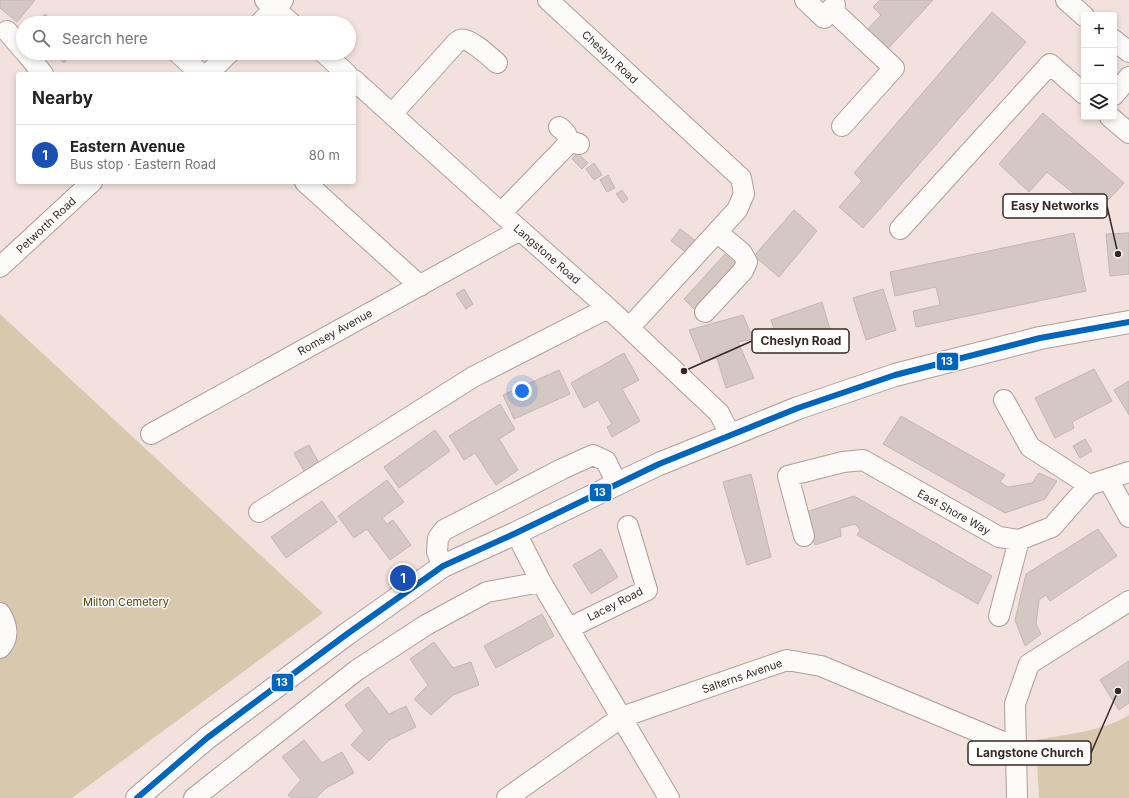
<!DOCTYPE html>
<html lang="en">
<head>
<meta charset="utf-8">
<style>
	body { margin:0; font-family:Inter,sans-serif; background:#f2f2f2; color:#222 }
	.controls { position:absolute; right:12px; top:12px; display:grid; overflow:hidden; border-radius:4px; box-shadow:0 2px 6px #0003 }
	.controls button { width:36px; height:36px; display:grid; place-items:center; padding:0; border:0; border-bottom:1px solid #e0e0e0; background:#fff; color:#222; font:20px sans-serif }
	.you { position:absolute; left:522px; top:391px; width:14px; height:14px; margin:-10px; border:3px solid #fff; border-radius:50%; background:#1a73e8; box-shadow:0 0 0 6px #1a73e833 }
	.badge { display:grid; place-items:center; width:26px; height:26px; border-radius:50%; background:#b45309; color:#fff; font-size:13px; font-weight:700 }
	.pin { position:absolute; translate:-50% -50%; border:2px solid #fff; box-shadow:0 1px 4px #0006 }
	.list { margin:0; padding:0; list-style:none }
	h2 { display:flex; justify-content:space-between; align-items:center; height:52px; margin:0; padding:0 16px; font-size:17px }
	h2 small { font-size:13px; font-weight:400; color:#767676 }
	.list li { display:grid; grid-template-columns:26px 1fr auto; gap:12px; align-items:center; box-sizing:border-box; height:60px; padding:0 16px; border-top:1px solid #e0e0e0 }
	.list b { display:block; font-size:15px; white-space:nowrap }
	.list p { margin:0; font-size:13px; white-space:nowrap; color:#767676 }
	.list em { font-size:13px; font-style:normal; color:#767676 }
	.icon { flex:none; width:22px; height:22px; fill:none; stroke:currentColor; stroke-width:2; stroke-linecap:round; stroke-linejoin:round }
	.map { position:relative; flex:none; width:1129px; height:798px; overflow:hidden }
	.search { position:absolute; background:#fff; box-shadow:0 2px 6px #0003; left:16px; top:16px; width:340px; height:44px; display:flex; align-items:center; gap:10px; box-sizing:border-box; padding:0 14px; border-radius:22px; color:#767676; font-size:15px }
	.panel { position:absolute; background:#fff; box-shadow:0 2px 6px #0003; left:16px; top:72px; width:340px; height:112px; border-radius:4px }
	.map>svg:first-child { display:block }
</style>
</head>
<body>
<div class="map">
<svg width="1129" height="798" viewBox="0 0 1129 798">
	<rect width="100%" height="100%" fill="#f3e1de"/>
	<path fill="#d8c8ae" d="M0,314l323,299 -251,185h-72z
		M1129,715v83h-90l-3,-58c30,-6 66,-8 93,-25z"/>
	<path fill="#d5c8c2" stroke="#c3b6b0" d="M0,0h35l-18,22 -17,-14z
		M880,0h53l-49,53 -21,-19 18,-19 -8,-8z
		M992,12l34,30 -163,186 -24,-21 23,-26 -8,-8z
		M45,14l10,9h-18z
		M53,53h19l-8,10z
		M1043,113l81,70 -27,29 -50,-40 -18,20 -30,-28z
		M577,153l11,10 -6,6 -10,-10z
		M594,163l8,12 -8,5 -8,-11z
		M608,175l7,13 -8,4 -7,-12z
		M622,190l6,9 -5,4 -7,-9z
		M794,210l23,21 -38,46 -25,-21z
		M680,229l16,12 -9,12 -16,-12z
		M1074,233l12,58 -170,36 -3,-16 27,-6 -4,-18 -41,9 -5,-24z
		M1129,233v41l-19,2 -4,-42z
		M725,254l14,13 -40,47 -15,-15z
		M464,289l9,15 -7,5 -10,-15z
		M883,289l13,41 -30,10 -13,-42z
		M822,302l9,31 -51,13 -9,-26z
		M743,315l10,24 -15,3 16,36 -28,10 -9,-30 -15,4 -13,-32z
		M624,353l15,27 -17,9 18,32 -28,16 -5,-10 5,-3 -14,-24 -14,8 -13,-25z
		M1094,369l18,32 -40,21 2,6 -19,10 -20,-40z
		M559,370l11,24 -56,25 -11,-24z
		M1129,381v34l-15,-25z
		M500,404l15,25 -16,10 19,31 -22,15 -21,-32 -11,7 -15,-24z
		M901,416l104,59 -5,7 8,5 24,-4 7,-10 18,8 -12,18 -40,14 -122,-69z
		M435,430l15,21 -51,37 -15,-21z
		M1085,439l7,12 -12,7 -7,-12z
		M309,445l11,20 -15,8 -11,-20z
		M751,474l20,83 -24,8 -24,-83z
		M387,480l17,22 -22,16 5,6 6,-4 18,25 -21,15 -23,-31 -13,9 -16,-22z
		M854,496l138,80 -14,28 -121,-69 3,-5 -5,-6 -15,4 1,8 -26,9 -12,-32z
		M322,501l15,21 -51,36 -15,-21z
		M1098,529l19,27 -67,45 -4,-6 -7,5 -3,24 5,10 -16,12 -10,-26 11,-46z
		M601,549l17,28 -27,17 -18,-29z
		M542,614l12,22 -58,32 -12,-22z
		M434,642l19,26 18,-6 8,23 -26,10 -22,20 -17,-16 14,-14 -18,-26z
		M1129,661v42l-10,7 -19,-30z
		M368,687l21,27 17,-8 10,21 -27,13 -20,21 -18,-16 13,-14 -19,-26z
		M304,740l18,23 20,-11 12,21 -28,15 -10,10h-24l-4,-3 13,-15 -19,-23z"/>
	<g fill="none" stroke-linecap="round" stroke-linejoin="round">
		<defs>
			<path id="minor" d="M265,0l26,23
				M548,0l193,178 3,16 -7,16 -108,118
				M805,0l19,18 11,-13
				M1066,0l18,16
				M831,9l63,59 -52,58
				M260,23l23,-23
				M7,31l16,19
				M1114,40l15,12
				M26,53l17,21
				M178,53l23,21
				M324,53l23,21
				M208,74l21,-21
				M354,80l166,150 88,78 111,105 12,23
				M1114,95l15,-18
				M392,114l63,-70c1,-2 3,-3 5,-4 8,-4 30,17 37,23
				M1110,117l19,16
				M559,127c7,5 9,8 9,17
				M305,182l115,104
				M501,213l67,-69 5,-2 6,2
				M900,229l150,-165 34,30
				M0,267l92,-85
				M705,312l38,-41 4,-9 -5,-9 -25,-21
				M1004,400l26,47 59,38
				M151,434l369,-204
				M1108,479l21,38
				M259,512l214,-135 135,-69
				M516,533l25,49 128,216
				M804,536l-16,-60 55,-14 20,-2 136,77 20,3 33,-13 37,-42 40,-13
				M443,566l-6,-14 1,-14 6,-8 118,-61 31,-14 13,6 11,23
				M0,613c7,11 10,25 0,35
				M999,616l20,-76
				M569,628l78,-38 -19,-64
				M194,798l163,-128 69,-45 61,-33 54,-10
				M507,798l115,-81 165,-57 34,6 194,81
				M1017,798l-2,-94 14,-40 100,-63"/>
			<path id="major" d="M137,798l70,-60 140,-104 96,-68 73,-33 101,-49 42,-20 139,-56 97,-33 145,-37 89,-16"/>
		</defs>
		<use href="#minor" stroke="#ad9e9c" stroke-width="22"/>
		<use href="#major" stroke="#ad9e9c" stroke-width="24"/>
		<use href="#minor" stroke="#fdfafa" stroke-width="20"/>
		<use href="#major" stroke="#fdfafa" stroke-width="22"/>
		<defs>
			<path id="bus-1" d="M137,798l70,-60 140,-104 96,-68 73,-33 143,-69 139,-56 97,-33 145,-37 89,-16"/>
		</defs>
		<use href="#bus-1" stroke="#fff" stroke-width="9"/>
		<use href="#bus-1" stroke="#0065bd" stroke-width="6"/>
	</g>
	<g text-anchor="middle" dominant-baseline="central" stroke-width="3" stroke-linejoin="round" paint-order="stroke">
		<g font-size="11" fill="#372826" stroke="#fff">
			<text transform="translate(610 57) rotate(43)">Cheslyn Road</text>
			<text transform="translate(46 225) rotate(-43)">Petworth Road</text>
			<text transform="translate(547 254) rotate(41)">Langstone Road</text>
			<text transform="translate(335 332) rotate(-29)">Romsey Avenue</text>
			<text transform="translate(954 512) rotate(29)">East Shore Way</text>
			<text transform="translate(615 604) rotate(-27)">Lacey Road</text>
			<text transform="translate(742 676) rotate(-19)">Salterns Avenue</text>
		</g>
		<g font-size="11" fill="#504000" stroke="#fff">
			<text x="126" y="602">Milton Cemetery</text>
		</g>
	</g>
	<path fill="none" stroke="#372826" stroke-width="1.5" d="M1118 254L1107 206M684 371L752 341M1118 691L1091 753"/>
	<g fill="#372826" stroke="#fff" stroke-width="1.5">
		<circle cx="1118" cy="254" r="4"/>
		<circle cx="684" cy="371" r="4"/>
		<circle cx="1118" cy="691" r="4"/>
	</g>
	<g fill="#fff" stroke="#372826" stroke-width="1.5">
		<rect x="1003" y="194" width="104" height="24" rx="4"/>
		<rect x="752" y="329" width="97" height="24" rx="4"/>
		<rect x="968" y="741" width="123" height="24" rx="4"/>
	</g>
	<g font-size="12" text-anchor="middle" font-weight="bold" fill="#372826">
		<text x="1055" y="210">Easy Networks</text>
		<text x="801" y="345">Cheslyn Road</text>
		<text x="1030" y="757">Langstone Church</text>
	</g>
	<g stroke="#fff" stroke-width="1.5">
		<rect x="936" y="352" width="23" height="19" rx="4" fill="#0065bd"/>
		<rect x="589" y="483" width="23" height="19" rx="4" fill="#0065bd"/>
		<rect x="271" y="673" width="23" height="19" rx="4" fill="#0065bd"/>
	</g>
	<g font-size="11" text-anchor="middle" font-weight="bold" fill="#fff">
		<text x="947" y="365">13</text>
		<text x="600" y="496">13</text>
		<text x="282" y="686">13</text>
	</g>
</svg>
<div class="controls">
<button>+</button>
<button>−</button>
<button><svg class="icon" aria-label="layers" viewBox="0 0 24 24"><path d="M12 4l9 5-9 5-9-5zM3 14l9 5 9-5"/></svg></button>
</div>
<div class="you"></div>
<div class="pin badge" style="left:403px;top:578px;background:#1a4fb4">1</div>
<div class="search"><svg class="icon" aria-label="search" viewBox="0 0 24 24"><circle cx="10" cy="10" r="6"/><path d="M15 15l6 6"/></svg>Search here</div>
<section class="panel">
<h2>Nearby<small></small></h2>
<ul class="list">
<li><span class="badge" style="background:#1a4fb4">1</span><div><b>Eastern Avenue</b><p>Bus stop · Eastern Road</p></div><em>80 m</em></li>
</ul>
</section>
</div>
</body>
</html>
